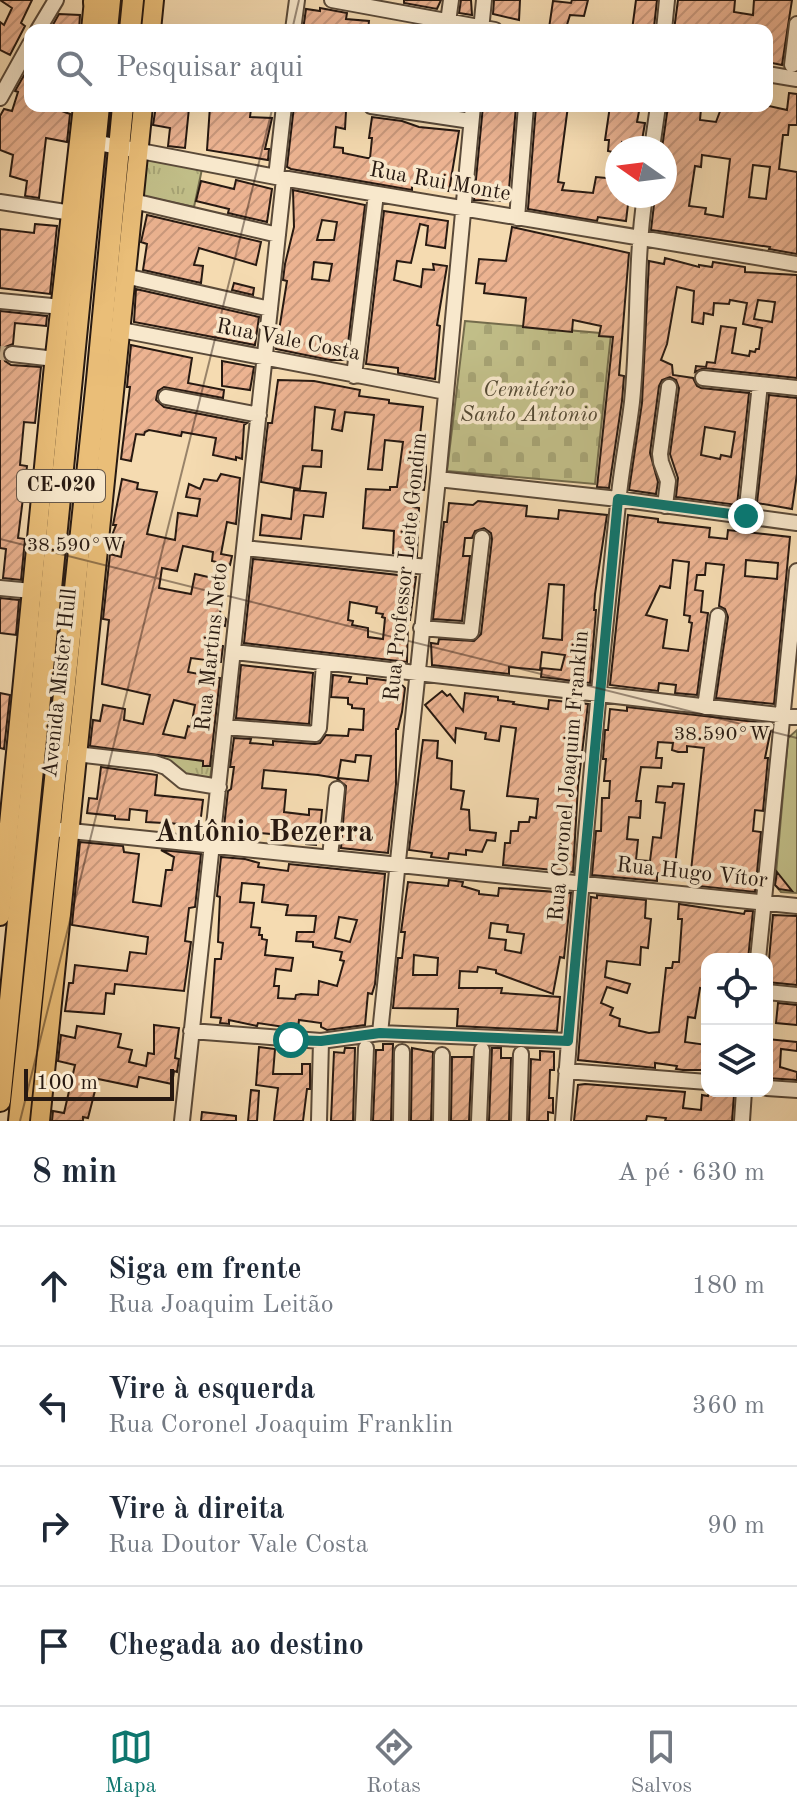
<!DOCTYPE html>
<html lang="pt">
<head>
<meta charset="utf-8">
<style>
	body { margin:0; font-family:"Old Standard TT",serif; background:#f2f2f3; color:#1f2937 }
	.controls { position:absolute; right:24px; bottom:24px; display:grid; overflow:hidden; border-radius:16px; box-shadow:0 8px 32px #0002 }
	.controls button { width:72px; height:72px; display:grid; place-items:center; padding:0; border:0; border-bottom:2px solid #e0e1e3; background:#fff; color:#1f2937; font:40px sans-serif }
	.compass { position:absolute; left:605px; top:136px; width:72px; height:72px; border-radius:50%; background:#fff; box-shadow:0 8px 32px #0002; rotate:284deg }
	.scale { position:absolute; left:24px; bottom:20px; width:150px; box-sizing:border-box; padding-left:8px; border:4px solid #271911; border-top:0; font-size:22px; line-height:28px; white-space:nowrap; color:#271911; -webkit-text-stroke:6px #f8e8cc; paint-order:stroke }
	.stop { position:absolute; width:24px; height:24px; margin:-18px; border:6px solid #0f766e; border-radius:50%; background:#fff }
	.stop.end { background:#0f766e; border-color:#fff; box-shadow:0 2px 8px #0008 }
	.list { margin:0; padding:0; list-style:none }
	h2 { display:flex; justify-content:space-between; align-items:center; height:104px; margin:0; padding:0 32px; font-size:34px }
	h2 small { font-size:26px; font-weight:400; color:#747a83 }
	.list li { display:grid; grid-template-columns:52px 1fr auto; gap:24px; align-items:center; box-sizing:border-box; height:120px; padding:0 32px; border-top:2px solid #e0e1e3 }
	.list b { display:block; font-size:30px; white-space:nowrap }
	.list p { margin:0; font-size:26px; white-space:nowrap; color:#747a83 }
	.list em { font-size:26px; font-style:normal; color:#747a83 }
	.icon { flex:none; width:44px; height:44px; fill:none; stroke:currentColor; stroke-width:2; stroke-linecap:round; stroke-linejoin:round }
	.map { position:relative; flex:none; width:797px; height:1121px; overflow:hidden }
	.search { position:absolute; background:#fff; box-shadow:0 8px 32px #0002; left:24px; right:24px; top:24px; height:88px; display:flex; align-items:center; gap:20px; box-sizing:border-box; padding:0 28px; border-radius:16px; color:#747a83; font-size:30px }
	.sheet { height:584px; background:#fff }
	nav { display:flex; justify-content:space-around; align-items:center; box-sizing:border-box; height:112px; border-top:2px solid #e0e1e3; background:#fff; font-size:22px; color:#747a83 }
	nav a { display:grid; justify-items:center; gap:4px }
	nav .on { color:#0f766e }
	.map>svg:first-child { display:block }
</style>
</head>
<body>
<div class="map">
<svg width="797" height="1121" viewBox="0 0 797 1121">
	<defs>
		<pattern id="cemetery-stones" width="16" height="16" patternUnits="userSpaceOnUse" patternTransform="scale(2)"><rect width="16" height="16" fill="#c1be88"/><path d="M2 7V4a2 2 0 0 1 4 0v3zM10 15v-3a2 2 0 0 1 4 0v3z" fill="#a6a374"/></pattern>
		<pattern id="park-tufts" width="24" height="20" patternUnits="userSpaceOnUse" patternTransform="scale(2)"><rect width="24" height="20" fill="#c1be88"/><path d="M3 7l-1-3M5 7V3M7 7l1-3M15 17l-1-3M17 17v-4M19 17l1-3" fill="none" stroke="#a6a374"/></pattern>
		<pattern id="building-hatch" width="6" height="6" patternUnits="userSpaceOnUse" patternTransform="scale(2)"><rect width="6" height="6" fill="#ecb391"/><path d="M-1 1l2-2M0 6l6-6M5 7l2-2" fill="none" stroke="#ca997c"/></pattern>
	</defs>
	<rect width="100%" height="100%" fill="#f5dbb1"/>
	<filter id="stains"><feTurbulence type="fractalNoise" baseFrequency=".0025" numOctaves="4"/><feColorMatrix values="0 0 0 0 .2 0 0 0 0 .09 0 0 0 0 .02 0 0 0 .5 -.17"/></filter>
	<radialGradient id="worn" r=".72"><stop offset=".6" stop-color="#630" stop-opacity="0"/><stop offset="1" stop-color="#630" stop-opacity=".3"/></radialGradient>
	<path fill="url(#cemetery-stones)" stroke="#746c4c" stroke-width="2" d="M465,321l146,13 -16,150 -148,-13z"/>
	<path fill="url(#park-tufts)" stroke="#746c4c" stroke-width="2" d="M147,159l55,10 -8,38 -51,-11z
		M159,753l54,3 -3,24c-26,-3 -36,-4 -51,-27z"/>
	<path fill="#c1be88" stroke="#746c4c" stroke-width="2" d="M797,730v163l-16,-1 -6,-7 13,-147z"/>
	<path fill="url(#building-hatch)" stroke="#271911" stroke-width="2" fill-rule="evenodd" d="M0,0h32l-11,23 4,3 -15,29 -10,-5v-28l4,3 8,-17z
		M404,0h37l-4,9 -33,-6z
		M461,0h10l1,15 -13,-2z
		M494,0h26l-1,20 -26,-6z
		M572,0h16l-4,16 -14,-1 -4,13h-17l4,-27 18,2z
		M636,0h21l-3,27 -22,3z
		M678,0h57l-1,12 19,3 1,-15h38l-10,65 -15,-3v-32h-93z
		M320,8l27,5 -1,6 23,2 -1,9h-65l3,-21 14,2z
		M59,14l21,1 -1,15h-29z
		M30,65v41h18l22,8 -3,28 -21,-4 -7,60 -14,-2 2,-15 -17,-5 3,-21 -13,-5v-34l4,-7 8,2 6,-19 -3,-1z
		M789,93l8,1v31h-8l-1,10h-5l-4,34 18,3v82l-28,-5 1,-2 -119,-17 4,-34h10v-48h-3l6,-42 33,3 -1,11 16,2 6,-16h47l18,4zM702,155l28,4 -7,58 -18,-3 1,-6 -17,-2 6,-40 6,1zM753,165l17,2 -4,32 -17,-2z
		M156,106l33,2 -4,40 -17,-2 2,-18 -17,-3z
		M210,106h33l8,3 -1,8 22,1 -7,31h4l-1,11 -61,-10z
		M294,106h22l30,5 -1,18 -9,-2 -2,20 9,1v5l24,5h3l2,-20h-3l3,-21 30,4 17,6 40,4 -10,60 -37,-6v5l-121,-21 -4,-2z
		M483,106h33l-8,95 -34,-1z
		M536,106h32l-10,76 6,1 -2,7 31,3 3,-16 21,2v17h12l-3,25 -28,-4 -1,4 -69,-12z
		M610,106h30l-3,16 8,1 -4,23 -19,-4 -1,6h-4v5l-9,-2 1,-11h-4z
		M236,180l36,9 -5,33 -39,-9 1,-4 -33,-8 5,-20 33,8z
		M293,190l72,15 -19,155h-16l-54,-11 11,-68 -4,-1 2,-16 9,-37zM322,220l15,2 -3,18h-17zM314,262l18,2 -3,17 -17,-2z
		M384,211l64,10 -3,27 -19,-3 2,-19 -8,-2 -9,39 -14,-2 -3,19 27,7 2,-18 11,1 -1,-6 14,2 -10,59 3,1 -5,53 -37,-6v-5l-32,-4z
		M147,215l114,27 -5,23 -57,-17 -5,17 9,1 -2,17 -58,-13 4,-26 -6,-2z
		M35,224l22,2 -7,68 -50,-6v-59l34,4z
		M512,227l117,26 -10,122 5,1 -2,25 -13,87 -12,-1 16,-150 -14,-1 2,-10 -28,-6 -1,12 -49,-5 3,-29 -42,-5 1,-9 -9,-1 3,-24 27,2z
		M665,258l34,9v-2l13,2 1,-5 32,5v5l52,3v103l-93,-10 -9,4 1,-6 10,1 1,-5 8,1 6,-37 15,2 -4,25 17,3 1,-5 5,1 1,-3h3l3,-21 -19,-4 4,-21 -17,-3 -1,4 -15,-1 -1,12 -9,-2 -1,11 -11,-2 2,-31 -17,-4 -10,57 -6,16 11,5 1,10 20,3 4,8 4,2 48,5 -12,112 -61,-8 2,-19 -8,-24 9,-66 -3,-8 -6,-3 -8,3 -3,6 -9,67 8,29 -2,12 -27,-4 13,-87 7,-142 15,3zM758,300l17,2 -3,20 -18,-3zM705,427l30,5 -4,25 -10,-2 -1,4 -19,-4z
		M234,283l20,5 -1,7 -21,-5z
		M136,289l123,28 -4,28 -121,-23z
		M0,311l47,5 -1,10 -31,-3 -2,21 -8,3 -3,7 3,7 6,4 30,2 -6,56 -11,-1 -4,43 7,1 -9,72 7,1 -4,41 -18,-2 3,-29 -6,-1z
		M131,345l61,13 -4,25 36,7 -1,8 -59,-11 -6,4 -2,9 8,7 83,16 -3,2 -2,34 -6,-2v3l-23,-5 3,-17 -34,-6 -1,4 -32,-6 -4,2 -1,3 -8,-1 -5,27 -10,-2 9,-72h-3z
		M222,361l32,6 -4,23 -28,-4z
		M278,380l36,1 46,9 -1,6 30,4v3l34,4 -6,57 9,1v8l-2,17 -10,-1 -1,18 6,1 -2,48 -24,-3 1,-22 -31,-3 3,-39 24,1v-3h7l6,-45 -18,-2 -3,30 -14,-1 6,-54 -29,-3 -3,19 -10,-2 3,-19 -20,-3 -3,43 10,1 -1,16 -18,-1 -3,23 -39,-7 7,-59h4z
		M769,395l28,3v76l-5,35 -35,-6z
		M221,474l19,4 -4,46 -9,-2 -6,32 11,2 -2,9 -18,-4 1,-9 -30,-6 -6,25 -15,-3 -3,20 32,6 4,-20 31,7 -6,32 6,6 -1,7 -4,-1 -4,20 6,1 -2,16 -30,-4 -3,14 32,6 -10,88h-7v-5l-113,-15 3,-26 7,1 3,-16 22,4 -1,11 19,4 7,-29 -48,-11 7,-64 -6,-1 7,-65 11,3 3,-17 -13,-2 5,-13h-3l9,-46 16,4 -1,6 20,3 -10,42 28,6 3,-27 19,3 3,-17 -14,-2 3,-13 11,5 4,-10 13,2zM174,700l21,5 -4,22 -3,-1 -3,12 -22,-4z
		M294,490l32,3 -3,24 -19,-2 -3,24 -41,-4 2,-20 29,4z
		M478,501l49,5 -1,10 32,3 1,-9 48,5 -12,79 -1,16h2l-6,73 -49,-6 1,-9 19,2 4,-15 -23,-3 -2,18 -31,-3v7l-77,-9 -1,-22 7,1 1,-5 35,2 7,-7 11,-95 -1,-6 -7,-5 -9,3 -3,7h-7l-2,18h7l-8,65 -29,-2 11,-97h3l2,-19 24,2zM549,584l15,1 -2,55 -19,-2z
		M628,515l30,4v3l52,6 -1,9 18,2 1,-9 62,7 -16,167 -58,-6 12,-81 -3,-8 -6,-3 5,-41 -18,-2 -1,12h-8l-2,15 8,1 -2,21 7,1 -11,82 -22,-2 1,-8 -17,-2 -1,8 -48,-6zM673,560l16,2 -5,53 6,1 -1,6 3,1 -4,28 -25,-3 4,-28 -21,-5 14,-29 10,2zM746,560l32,3 -1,16 -32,-3z
		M253,559l163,18 -6,43h-2l-1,42 -163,-19zM350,602l27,5 -1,6 7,1 -1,3 3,1 -2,21 -15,-2v-9l-16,-3 1,-4 -5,-1z
		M0,598l19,2 -3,35 -16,-2z
		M241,665l72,8 -4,51 -73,-6z
		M333,675l18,2 -2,5 18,2v-6l32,4 6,6 -3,24 -4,17h-2v55l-8,69 -47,-5 5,-62 -10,-8 -18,-3 -54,-5 -2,18 24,2 -2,22 25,3v-6l13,1 -3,32h-3v3l-10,-1v-3l-25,-3 1,-3 -45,-4v3l-6,-1v3h-8l5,-45 3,-2 3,-22h-4l4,-29 17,1 -1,4 23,2v-4l42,3 5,-1 6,-8 22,1 1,-7 14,1 1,-21 -12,-1v-3l-4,-1v-6l-17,-1zM356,755l15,1 -3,25 -30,-3 3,-18 14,2z
		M442,691l5,5 3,-2 13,17 2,-18 33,4v3l16,2 -1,2 35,5 1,-9 39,4 -10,82 -5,86 -70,-7 2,-22h5l1,-12h7l1,-9h10l1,-5 6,1 2,-19 -31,-3 9,-68 -15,-2 -2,15 -14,-2 1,-6 -30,-5 -1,14 -30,-37z
		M0,693l10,2 -6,54 -4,-1z
		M627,707l145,17 -7,34h3l-5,53 -8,-1 -2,21 8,1 -6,60 -66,-7 1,-4 -9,-1 2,-10 8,1 13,-123 -17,-2v6h-9l-6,-2 1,-7 -15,-1 -2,16h6l-1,10 -20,-1 -5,34h5l-1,17 -11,-1 -2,22 11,1 -2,20 14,1 3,-24 8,1 4,-35 -9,-1 2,-16 14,1 1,-4 11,1 -10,91 -17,-2v8l-65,-6 4,-44h5l1,-33h7l1,-17h-6l2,-22h-3l2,-29h3l2,-21 17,2z
		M423,740l15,1 -1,17 15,3 -1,28 13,2 -3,18 8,1 1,20 26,3 -1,8 -8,-1 -5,12 -16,-2v5l-17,-2 -1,6 -17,-2 1,-4 -23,-3z
		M101,767l56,8 -2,20 48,5 -3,25 -54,-3 1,-11 -17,-2 -1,11 -14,-1v-3l-28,-3 2,-15 8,1z
		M80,842l43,4 1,6 15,2 -6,48 28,4 5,-36h6l2,-13 -13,-7 40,4 -6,53 -6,1 -4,33 6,1 -7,49 -69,-7 -1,10 -8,-1 -2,21 -39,-3 4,-28h4l2,-18 52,6 3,-19 16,2 2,-17 -76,-12z
		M221,857l24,2 14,4 -1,4 30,4 1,-7 96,10 -10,110 -3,10 -4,-1 -3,32 -38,5 -6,-3v-4l-22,-3 -1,9 -40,-6 -1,3 -28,-6v4l-9,-1 1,-5 -10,-1 4,-58h6l2,-16 -5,-1 2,-45 -3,-1zM242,883l22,2 -2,17 26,3 -2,10 30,1 -2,16h-17l-1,9 17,1v5l29,5 -2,8 4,1 -7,25 -18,-5 -1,14 -17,-1 -5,1 -1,4 -17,-1 1,-12h-5l2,-17 15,2 2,-13 -28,-3 2,-15 -5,-1v-4h-3l1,-7 -9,-1 3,-24 -14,-1zM339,917l18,3 -7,22 -15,-4z
		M777,872l15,19 -13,-2 -4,-4z
		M449,880l14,2 -1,4 17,5v3l19,2 1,-8 72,5 -7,65 -4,-1 -7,37 -57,-21v-3l-18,-3 -1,5 -17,-1 -1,17h43l-1,5 59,4 -3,34 -100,-5 1,-17 -65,-1 5,-50h4l3,-26h-4l7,-50 40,4zM491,923l17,2 -1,7 17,2 -3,19 -16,-3 1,-10 -17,-2zM414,955l24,3 -1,17h-24z
		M597,895l49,5 -1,18 6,1 -3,29 -7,-1 -1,18 -33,-4 -2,16 25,7 -3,9 -20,-6 -6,16 12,5 -3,7 10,4 -1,7 30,7 10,-1 7,-64h6l1,-6h6l3,-43h-4l1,-15 65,10 1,-3h8l-5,48h-41v30l-7,-1 -5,30 -7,-1 -3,25 22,3v25h-24l-7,-1 1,-3 -22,-3v5l-77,-8 13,-163 6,1z
		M773,915l24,1v69l-30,-3z
		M778,1003l19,2v20l-21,-2z
		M154,1025l25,3 -4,30 4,1 -2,13 -3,-1 -2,13 -33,-7 -2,10 -39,-8 -10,39 -5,-1v4h-31l1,-10 11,2 11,-48 -17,-4 3,-26 14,3 2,-12 44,8 -3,13 14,3 -3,12 17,4 2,-13 6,1z
		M767,1039l30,3v9l-16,-2 -1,18 17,5v8l-30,-2z
		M383,1044h10l-2,77h-18l3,-71h7z
		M259,1047l16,2 -2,25h29v-10h8v25h-3l-4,32h-29l4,-33 -22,-3z
		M345,1048h10l-2,73h-22l3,-69 10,1z
		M412,1048l21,4 -2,69h-20z
		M492,1048h9v10h10l-2,63h-20z
		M540,1051l14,1v18h-4l-1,28h4v15l-5,-1v9h-19l2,-62 9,1z
		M452,1057h20l-3,64h-18z
		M585,1084l100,8 -2,16 18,2 1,-15 6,1 1,-4 25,3 -2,26h-67l1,-3 -19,-2 -1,5h-72l4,-36z
		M251,1090l8,1 -2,30h-9z
		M202,1112l34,4v5h-35z"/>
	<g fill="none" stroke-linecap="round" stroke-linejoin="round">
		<path stroke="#ccb491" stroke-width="14" stroke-dasharray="14 7" stroke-linecap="butt" d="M0,353l12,1"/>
		<defs>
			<path id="minor" d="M332,0l163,30
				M448,22l3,-22
				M38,30l18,-30
				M293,30l4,-30
				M481,30l3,-30
				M664,30l3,-30
				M792,65l5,-41
				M767,74l30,5
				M0,98l30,-54
				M371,106l100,15
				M88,141l188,36 521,87
				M652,148l6,-42
				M276,177l8,-71
				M133,201l145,34
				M0,202l72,11
				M517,218l9,-112
				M125,276l145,33
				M0,301l62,6
				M121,330l325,62
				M12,354l43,5
				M354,376l22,-182
				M703,378l94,10
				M166,397l93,18
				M438,479l180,20 179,24
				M665,506l3,-25 -7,-19 -1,-8 9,-67
				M746,516l14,-132
				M245,548l182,19
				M0,588l32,3
				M421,628l50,4 11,-94
				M235,652l562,65
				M705,707l13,-91
				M225,727l90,7 4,-6 5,-64
				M67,753l87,10 12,4 17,14 36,6
				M61,830l736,76
				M330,857l7,-68
				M758,959l39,-388
				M767,992l30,3
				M191,1031l130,10 59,-8 188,8
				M380,1033l58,-554 35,-373
				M566,1071l141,11
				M767,1088l30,2
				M182,1121l102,-942
				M319,1121l2,-80
				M363,1121l3,-73
				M401,1121l1,-69
				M441,1121l1,-66
				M479,1121l3,-71
				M519,1121l2,-67
				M563,1121c15,-206 33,-412 55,-617 3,-34 10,-68 14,-102 7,-68 3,-139 13,-206
				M742,1121l2,-30"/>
			<path id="major" d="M91,30l3,-30
				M151,30l3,-30
				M0,916l54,-551 29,-259
				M40,1121l103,-1015"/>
			<path id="highway" d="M94,2l1,-2
				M107,30l3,-30
				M130,30l3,-30
				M0,1101l99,-995
				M19,1121l78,-741 26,-274"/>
		</defs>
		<use href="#minor" stroke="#5a4a39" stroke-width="18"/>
		<use href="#major" stroke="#271911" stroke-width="22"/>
		<use href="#highway" stroke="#271911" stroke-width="24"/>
		<use href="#minor" stroke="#f8e8cc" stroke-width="14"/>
		<use href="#major" stroke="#eabe78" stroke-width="18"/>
		<use href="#highway" stroke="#eabe78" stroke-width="20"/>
	</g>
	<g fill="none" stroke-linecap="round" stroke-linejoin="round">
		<path stroke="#0f766e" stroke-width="10" d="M291,1040l30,1 59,-8 188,8 50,-542 128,17"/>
	</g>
	<path fill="none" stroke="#271911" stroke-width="2" stroke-opacity="0.45" d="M292,30l7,-30M0,539l797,199M20,1121l253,-1015"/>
	<g text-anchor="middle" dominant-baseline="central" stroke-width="7" stroke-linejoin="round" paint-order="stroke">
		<rect fill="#f8e8cc" stroke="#665749" stroke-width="2" x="17" y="470" width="88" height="32" rx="6"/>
		<g font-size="20" font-weight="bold" fill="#271911">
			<text x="61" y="486">CE-020</text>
		</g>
		<g font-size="22" fill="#271911" stroke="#f8e8cc">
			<text transform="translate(440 182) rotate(10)">Rua Rui Monte</text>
			<text transform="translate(288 340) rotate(11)">Rua Vale Costa</text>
			<text transform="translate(406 567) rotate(-84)">Rua Professor Leite Gondim</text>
			<text transform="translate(212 647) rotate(-84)">Rua Martins Neto</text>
			<text transform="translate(60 683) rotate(-84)">Avenida Mister Hull</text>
			<text transform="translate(569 776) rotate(-85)">Rua Coronel Joaquim Franklin</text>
			<text transform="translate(692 873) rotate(6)">Rua Hugo Vítor</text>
		</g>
		<g font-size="22" font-style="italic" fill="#554b35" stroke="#f8e8cc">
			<text x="529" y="390">Cemitério<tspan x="529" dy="25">Santo Antonio</tspan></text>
		</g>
		<g font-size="30" font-weight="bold" fill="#271911" stroke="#f8e8cc">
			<text x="264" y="833">Antônio Bezerra</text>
		</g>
	</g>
	<g font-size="20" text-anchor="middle" fill="#271911" stroke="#f8e8cc" stroke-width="7" stroke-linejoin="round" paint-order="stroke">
		<text x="75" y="551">38.590°W</text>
		<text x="722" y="740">38.590°W</text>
	</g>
	<rect width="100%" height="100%" filter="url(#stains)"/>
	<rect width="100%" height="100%" fill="url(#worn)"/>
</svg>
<div class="controls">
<button><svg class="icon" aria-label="locate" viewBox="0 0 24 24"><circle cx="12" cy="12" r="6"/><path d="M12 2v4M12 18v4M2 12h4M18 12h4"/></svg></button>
<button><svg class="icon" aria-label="layers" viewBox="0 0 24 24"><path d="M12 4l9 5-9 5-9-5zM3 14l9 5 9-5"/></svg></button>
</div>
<svg class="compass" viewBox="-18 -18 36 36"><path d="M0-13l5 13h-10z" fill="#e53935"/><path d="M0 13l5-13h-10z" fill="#747a83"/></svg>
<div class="scale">100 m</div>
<div class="stop" style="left:291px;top:1040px"></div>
<div class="stop end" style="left:746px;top:516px"></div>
<div class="search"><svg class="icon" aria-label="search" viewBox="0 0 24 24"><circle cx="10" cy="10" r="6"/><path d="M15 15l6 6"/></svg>Pesquisar aqui</div>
</div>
<section class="sheet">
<h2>8 min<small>A pé · 630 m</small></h2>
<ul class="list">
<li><svg class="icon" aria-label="ahead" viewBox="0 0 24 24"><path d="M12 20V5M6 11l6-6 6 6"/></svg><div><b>Siga em frente</b><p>Rua Joaquim Leitão</p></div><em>180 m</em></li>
<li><svg class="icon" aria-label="left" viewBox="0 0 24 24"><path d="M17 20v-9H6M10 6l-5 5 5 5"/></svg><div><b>Vire à esquerda</b><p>Rua Coronel Joaquim Franklin</p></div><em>360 m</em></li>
<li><svg class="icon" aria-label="right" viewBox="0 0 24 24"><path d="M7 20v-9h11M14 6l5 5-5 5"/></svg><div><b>Vire à direita</b><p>Rua Doutor Vale Costa</p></div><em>90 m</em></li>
<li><svg class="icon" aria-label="arrive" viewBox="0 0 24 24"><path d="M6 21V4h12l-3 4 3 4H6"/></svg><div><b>Chegada ao destino</b></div></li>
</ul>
</section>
<nav>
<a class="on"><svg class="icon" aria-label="map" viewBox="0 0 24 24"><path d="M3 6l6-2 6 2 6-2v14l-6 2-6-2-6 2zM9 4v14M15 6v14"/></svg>Mapa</a>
<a><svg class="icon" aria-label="directions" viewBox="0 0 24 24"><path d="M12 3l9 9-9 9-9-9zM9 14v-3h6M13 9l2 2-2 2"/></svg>Rotas</a>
<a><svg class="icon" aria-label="saved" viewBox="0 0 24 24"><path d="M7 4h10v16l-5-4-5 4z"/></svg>Salvos</a>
</nav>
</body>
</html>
